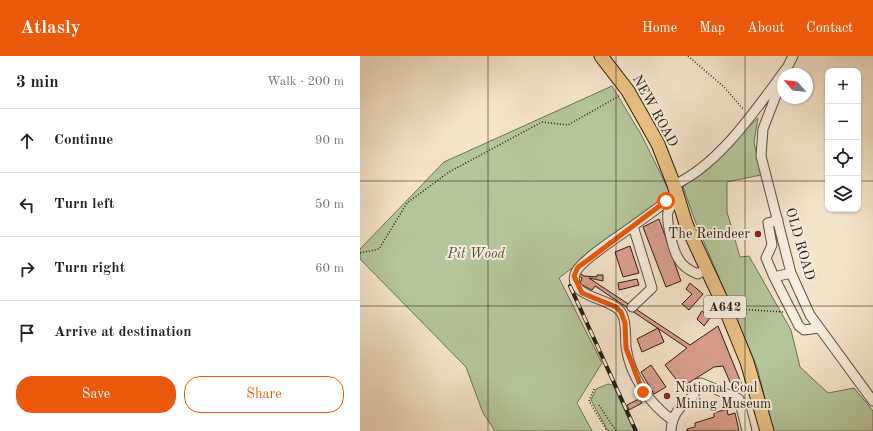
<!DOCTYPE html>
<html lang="en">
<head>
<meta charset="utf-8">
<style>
	body { margin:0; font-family:"Old Standard TT",serif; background:#f2f2f2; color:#222 }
	.controls { position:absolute; right:12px; top:12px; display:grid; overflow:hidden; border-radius:8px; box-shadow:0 1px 3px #0004 }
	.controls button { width:36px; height:36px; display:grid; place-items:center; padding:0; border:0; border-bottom:1px solid #e0e0e0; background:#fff; color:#222; font:20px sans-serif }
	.compass { position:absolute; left:417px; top:12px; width:36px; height:36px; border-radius:50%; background:#fff; box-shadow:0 1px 3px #0004; rotate:297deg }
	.stop { position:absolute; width:12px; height:12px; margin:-9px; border:3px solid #ea580c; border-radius:50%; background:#fff }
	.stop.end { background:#ea580c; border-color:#fff; box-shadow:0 1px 4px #0008 }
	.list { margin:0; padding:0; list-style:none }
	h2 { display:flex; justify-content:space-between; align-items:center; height:52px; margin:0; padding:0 16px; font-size:17px }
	h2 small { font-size:13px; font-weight:400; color:#767676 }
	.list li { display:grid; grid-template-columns:26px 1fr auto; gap:12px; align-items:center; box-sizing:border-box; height:64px; padding:0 16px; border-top:1px solid #e0e0e0 }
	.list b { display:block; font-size:15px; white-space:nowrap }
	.list em { font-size:13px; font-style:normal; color:#767676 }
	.actions { display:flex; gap:8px; padding:12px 16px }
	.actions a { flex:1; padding:9px 0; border:1px solid #ea580c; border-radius:16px; text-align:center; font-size:14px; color:#ea580c }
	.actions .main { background:#ea580c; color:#fff }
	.icon { flex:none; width:22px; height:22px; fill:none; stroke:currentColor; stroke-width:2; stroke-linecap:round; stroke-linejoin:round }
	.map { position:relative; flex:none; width:513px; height:375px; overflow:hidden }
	header { display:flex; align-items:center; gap:24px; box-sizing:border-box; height:56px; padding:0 20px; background:#ea580c; color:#fff }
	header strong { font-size:19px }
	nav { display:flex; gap:22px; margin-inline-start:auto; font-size:14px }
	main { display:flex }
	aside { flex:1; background:#fff }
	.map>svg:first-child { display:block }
</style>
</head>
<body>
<header>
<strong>Atlasly</strong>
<nav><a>Home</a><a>Map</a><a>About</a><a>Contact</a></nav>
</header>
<main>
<aside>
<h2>3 min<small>Walk · 200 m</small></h2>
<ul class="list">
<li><svg class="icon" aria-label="ahead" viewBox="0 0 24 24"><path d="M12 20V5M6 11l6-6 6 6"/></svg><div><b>Continue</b></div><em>90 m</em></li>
<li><svg class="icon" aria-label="left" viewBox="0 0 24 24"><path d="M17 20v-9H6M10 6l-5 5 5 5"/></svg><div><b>Turn left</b></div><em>50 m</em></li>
<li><svg class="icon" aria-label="right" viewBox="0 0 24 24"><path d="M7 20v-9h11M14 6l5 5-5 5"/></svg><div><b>Turn right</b></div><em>60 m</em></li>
<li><svg class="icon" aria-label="arrive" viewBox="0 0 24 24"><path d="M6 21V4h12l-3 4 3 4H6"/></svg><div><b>Arrive at destination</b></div></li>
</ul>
<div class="actions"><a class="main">Save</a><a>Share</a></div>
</aside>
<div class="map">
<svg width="513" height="375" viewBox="0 0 513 375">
	<rect width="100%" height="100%" fill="#f5e4cc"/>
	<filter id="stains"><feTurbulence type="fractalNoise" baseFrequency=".005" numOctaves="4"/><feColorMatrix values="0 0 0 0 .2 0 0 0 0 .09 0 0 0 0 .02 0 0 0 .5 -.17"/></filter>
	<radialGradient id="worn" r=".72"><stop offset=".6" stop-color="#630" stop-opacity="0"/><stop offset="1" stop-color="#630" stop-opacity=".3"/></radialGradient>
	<path fill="#b5c59d" stroke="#6e7156" d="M252,30l30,50 28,57 -111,85 43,85 -25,40 15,28h-97l-12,-18 -17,-46 -106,-108v-10l84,-87z
		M398,62l-4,24 7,33 -34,7v30l13,45 9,-1 42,74 9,37 28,26 26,-5 19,23v20h-100l-16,-64 -62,-146 -12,-34z
		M248,328l5,1 21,46h-26l-17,-31 5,-11z"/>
	<path fill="#dc9f92" stroke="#271d0f" d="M299,163l22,62 -15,6 -23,-60z
		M270,190l9,27 -16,4 -8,-25z
		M218,216l6,4 13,1v-2h6v6l-14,-3 101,67 28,-19 24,59 -9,4 -10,-23 -9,1 -32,20 -17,-22 22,-17 -92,-62 -3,4 -12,-6 2,-6 -5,-4z
		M277,223l2,6 -20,5 -1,-7z
		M330,227l13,11 -14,16 -7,-6 10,-10 -6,-5z
		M342,255l8,7 -6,8 -7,-7z
		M298,272l6,14 -22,10 -5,-13z
		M291,309l15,22 -12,7 -13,-22z
		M279,343l3,4 -13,7 -2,-5z
		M367,353l1,6 7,-2 4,18h-52v-2l8,-2v-4l19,-6v-4z"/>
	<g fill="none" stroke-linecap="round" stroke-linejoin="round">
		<defs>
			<path id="minor" d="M424,18l9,-18
				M423,21l-20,52 -2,27 30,117 19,42 63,86
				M314,129c46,-21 82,-76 112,-116
				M319,145c-5,2 -9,5 -11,11 -2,9 5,38 10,46 4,8 12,13 20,16l9,-6
				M418,164l-10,3 4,22 -6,13 8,19 17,-4
				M273,170c-11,8 -55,36 -58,48 -7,25 39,23 47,40 5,10 3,22 4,33 4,29 23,56 46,73
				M414,221l25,49 5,4 15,-2
				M272,251l20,-19 -19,-62 44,-32
				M311,375c1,-18 10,-25 23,-36l-3,-7 5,-4 5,-1 38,16 8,32"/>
			<path id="highway" d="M241,0l27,35 30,53 16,41 12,39 39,84 22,54 20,69"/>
		</defs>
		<use href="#minor" stroke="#5a4f3e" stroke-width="11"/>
		<use href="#highway" stroke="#271d0f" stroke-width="15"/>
		<path stroke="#271d0f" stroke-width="1.5" stroke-dasharray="1 2" stroke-linecap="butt" d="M328,0l36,31 20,23
			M0,197l19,-4 28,-46 42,-31 93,-50 26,3 51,-29
			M377,253l46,3
			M234,333l-5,12 18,30
			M239,349l17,26"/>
		<use href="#minor" stroke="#f8edde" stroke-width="9"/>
		<use href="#highway" stroke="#eac286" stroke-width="13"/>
		<defs>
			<path id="rail" d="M210,230l66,145"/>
		</defs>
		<use href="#rail" stroke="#271d0f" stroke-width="4"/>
		<use href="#rail" stroke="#f8edde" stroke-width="2.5" stroke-dasharray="8" stroke-linecap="butt"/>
	</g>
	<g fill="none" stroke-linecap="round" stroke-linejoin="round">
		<path stroke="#ea580c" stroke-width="5" d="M283,336l-17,-44 -1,-25 -4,-11 -5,-5 -34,-14 -8,-17 4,-9 10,-7 78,-59"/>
	</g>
	<path fill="none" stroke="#271d0f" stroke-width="1" stroke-opacity="0.55" d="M128,0v375M256,0v375M385,0v375M0,125h468M498,125h15M0,250h513"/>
	<g fill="#8f2418" stroke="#f8edde" stroke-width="1.5">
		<circle cx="398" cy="178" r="4"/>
		<circle cx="307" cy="340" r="4"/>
	</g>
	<g text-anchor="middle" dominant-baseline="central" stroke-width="4" stroke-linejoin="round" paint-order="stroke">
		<rect fill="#f8edde" stroke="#665b4d" stroke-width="1" x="344" y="240" width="42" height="22" rx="3"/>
		<g font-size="13" font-weight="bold" fill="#271d0f">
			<text x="365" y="251">A642</text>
		</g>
		<g font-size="14" fill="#271d0f" stroke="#f8edde">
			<text transform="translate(295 55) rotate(61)">NEW ROAD</text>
			<text transform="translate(440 188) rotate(74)">OLD ROAD</text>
		</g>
		<g font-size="14" fill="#271d0f" stroke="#f8edde" text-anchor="end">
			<text x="390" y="178">The Reindeer</text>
			<text x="315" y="332" text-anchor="start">National Coal<tspan x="315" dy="16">Mining Museum</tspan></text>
		</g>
		<g font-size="14" font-style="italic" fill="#524f3a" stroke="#f8edde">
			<text x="116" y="198">Pit Wood</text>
		</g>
	</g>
	<rect width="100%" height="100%" filter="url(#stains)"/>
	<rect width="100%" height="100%" fill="url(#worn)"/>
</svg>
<div class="controls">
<button>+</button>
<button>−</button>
<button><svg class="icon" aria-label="locate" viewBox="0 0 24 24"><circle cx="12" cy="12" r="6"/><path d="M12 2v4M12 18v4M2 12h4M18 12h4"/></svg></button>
<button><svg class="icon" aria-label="layers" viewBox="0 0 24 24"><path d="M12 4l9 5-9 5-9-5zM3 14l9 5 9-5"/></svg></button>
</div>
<svg class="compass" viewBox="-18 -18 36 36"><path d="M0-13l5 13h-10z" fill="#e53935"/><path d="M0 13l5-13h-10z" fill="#767676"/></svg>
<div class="stop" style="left:306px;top:145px"></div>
<div class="stop end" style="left:283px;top:336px"></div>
</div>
</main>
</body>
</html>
